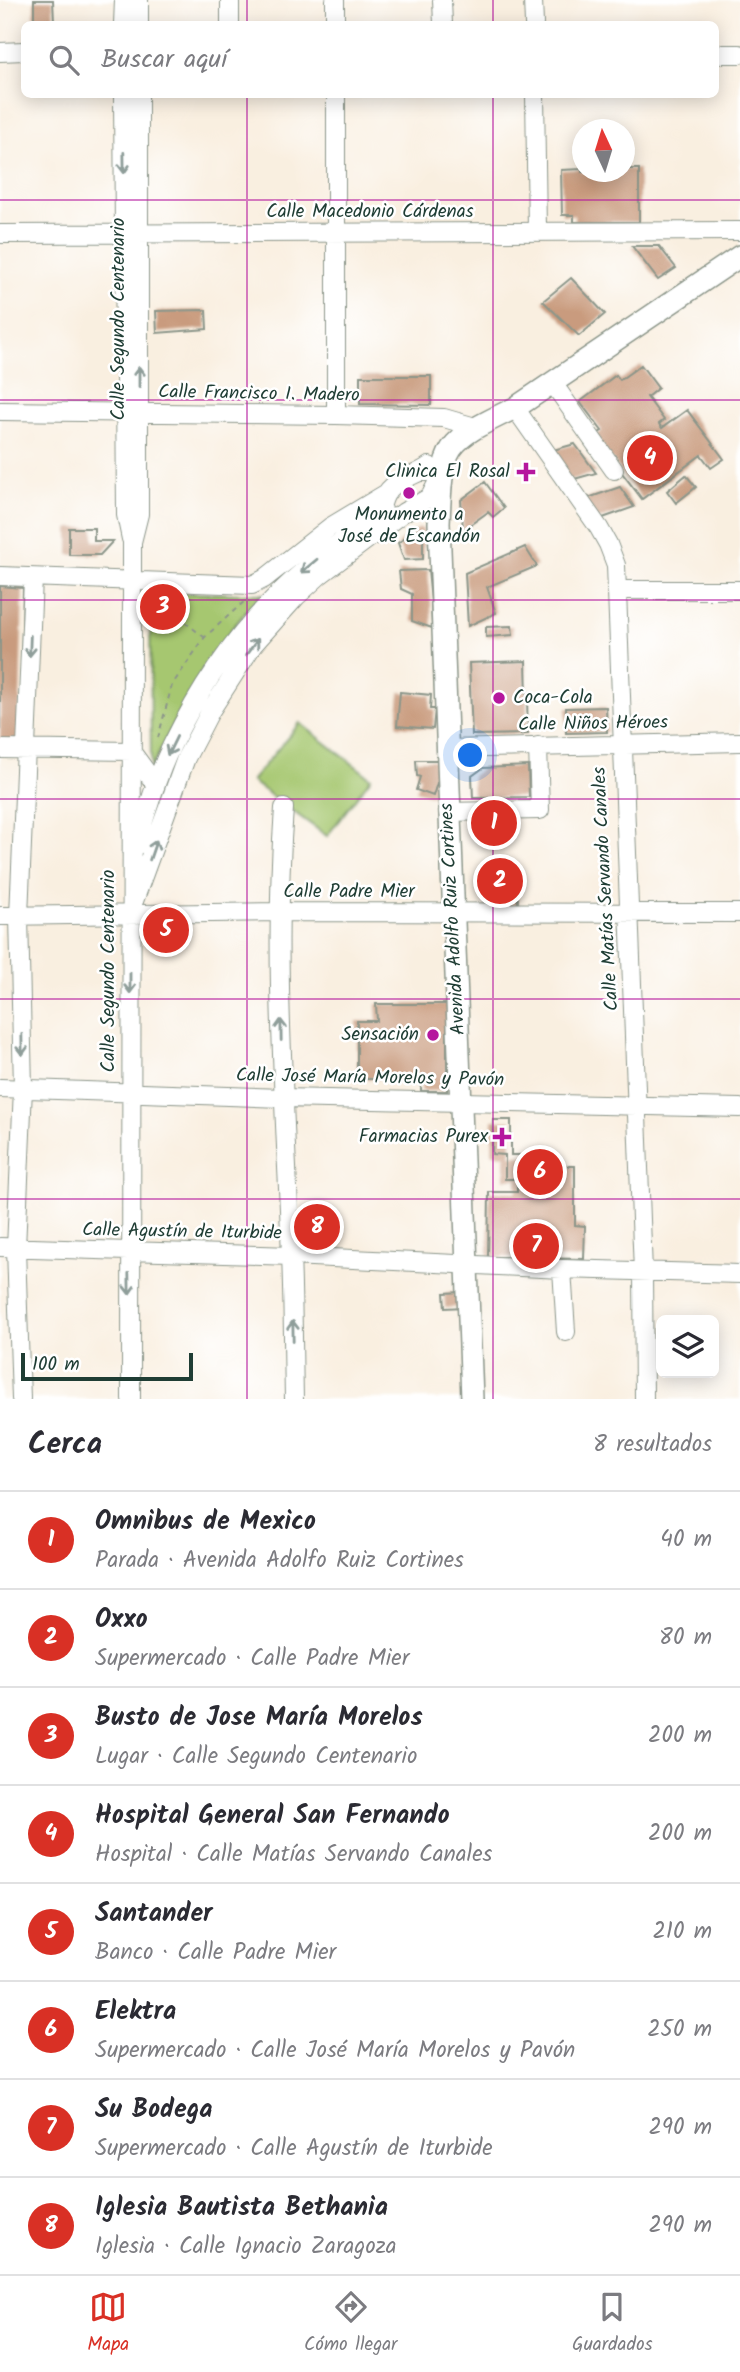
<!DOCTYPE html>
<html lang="es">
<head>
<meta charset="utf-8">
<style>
	body { margin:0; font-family:Kalam,sans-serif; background:#f7f7f7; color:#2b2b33 }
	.controls { position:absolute; right:21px; bottom:21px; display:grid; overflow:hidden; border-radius:10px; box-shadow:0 4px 18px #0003 }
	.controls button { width:63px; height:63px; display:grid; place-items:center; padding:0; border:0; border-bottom:2px solid #e1e1e2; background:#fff; color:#2b2b33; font:35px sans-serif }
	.compass { position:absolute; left:572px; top:119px; width:63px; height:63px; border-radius:50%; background:#fff; box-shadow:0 4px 18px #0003; rotate:356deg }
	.scale { position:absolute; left:21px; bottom:18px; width:172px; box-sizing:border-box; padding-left:7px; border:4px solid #1f3d34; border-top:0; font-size:19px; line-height:24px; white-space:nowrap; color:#1f3d34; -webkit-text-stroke:5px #fff; paint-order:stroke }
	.you { position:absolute; left:471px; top:756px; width:24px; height:24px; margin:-18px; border:5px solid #fff; border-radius:50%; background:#1a73e8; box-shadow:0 0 0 10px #1a73e833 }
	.badge { display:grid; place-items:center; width:46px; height:46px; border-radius:50%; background:#d93025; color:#fff; font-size:23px; font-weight:700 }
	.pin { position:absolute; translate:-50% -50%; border:4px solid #fff; box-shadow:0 2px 7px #0006 }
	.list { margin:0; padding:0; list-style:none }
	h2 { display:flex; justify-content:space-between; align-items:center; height:91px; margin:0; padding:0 28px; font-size:30px }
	h2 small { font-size:23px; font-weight:400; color:#7c7c81 }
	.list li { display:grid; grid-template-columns:46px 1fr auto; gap:21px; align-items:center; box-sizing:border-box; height:98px; padding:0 28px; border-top:2px solid #e1e1e2 }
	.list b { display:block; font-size:26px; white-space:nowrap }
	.list p { margin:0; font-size:23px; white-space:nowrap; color:#7c7c81 }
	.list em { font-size:23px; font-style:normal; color:#7c7c81 }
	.icon { flex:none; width:38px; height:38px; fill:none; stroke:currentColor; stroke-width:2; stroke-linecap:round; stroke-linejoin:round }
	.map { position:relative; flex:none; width:740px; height:1399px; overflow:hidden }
	.search { position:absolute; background:#fff; box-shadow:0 4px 18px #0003; left:21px; right:21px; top:21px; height:77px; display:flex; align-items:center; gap:18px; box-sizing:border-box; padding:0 24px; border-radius:10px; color:#7c7c81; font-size:26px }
	.sheet { height:875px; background:#fff }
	nav { display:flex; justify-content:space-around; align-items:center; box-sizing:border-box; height:98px; border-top:2px solid #e1e1e2; background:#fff; font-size:19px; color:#7c7c81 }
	nav a { display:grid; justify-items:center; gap:4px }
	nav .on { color:#d93025 }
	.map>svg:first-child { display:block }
</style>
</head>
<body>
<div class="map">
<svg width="740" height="1399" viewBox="0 0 740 1399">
	<rect width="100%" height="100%" fill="#fff"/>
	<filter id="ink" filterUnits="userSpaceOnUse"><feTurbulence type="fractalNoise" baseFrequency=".0143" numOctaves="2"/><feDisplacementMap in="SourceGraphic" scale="14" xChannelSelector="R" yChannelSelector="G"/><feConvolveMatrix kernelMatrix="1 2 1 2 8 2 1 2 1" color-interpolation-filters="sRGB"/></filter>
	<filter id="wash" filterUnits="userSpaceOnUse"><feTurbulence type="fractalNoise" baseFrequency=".00686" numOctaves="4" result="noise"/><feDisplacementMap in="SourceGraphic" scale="28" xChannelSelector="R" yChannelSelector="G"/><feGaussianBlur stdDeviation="1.57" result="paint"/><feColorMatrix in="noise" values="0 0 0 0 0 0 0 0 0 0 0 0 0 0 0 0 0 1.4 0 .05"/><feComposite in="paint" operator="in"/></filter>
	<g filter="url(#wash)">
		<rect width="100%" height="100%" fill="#f9efe0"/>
		<path fill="#a6c76f" stroke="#628252" stroke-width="2" d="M150,593l112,1c-50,52 -81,112 -111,176z
			M300,723l71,55 -44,58 -76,-55z"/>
		<g id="blocks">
			<path fill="#c99b7e" d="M34,0h19l1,22h-20z
				M582,169v3h42v-3h15v53h-65v-7h-12l-1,-45z
				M632,246h27l17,22 -18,12z
				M571,278l34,36 -26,22 -36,-35z
				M206,310l1,19 -50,4 -1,-22z
				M641,365l17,23 -11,9 17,23 -5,4 3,4 25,-18 37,49 -13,9 -10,-13 -59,44 -48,-63 8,-5 -22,-29 36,-27 4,5z
				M360,376h71v29l-71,-1z
				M575,444l21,29 -29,8 -21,-29z
				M686,475l10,12 -20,16 -9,-12z
				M485,482l19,26 -11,9 -5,-5 -25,18 -2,-30z
				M620,487l14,20 -37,13 -15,-20z
				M69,528h25v13h19l-13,14h-31z
				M419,528l4,1v30l-19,1 -6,-17z
				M525,547l12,19 -50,21 9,26 -28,13 -3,-53z
				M428,570l3,32 1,26 -20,-7v-27l-11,-5 -2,-18z
				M0,586l23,2 -4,155 -19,-2z
				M512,626l1,9 -27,2v-10z
				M526,661l2,73 -56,1 -3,-72z
				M400,692l31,3 -1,14h5l-2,20 -36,-3z
				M606,707l1,25 -41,1v-25z
				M416,760h22l3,24 -4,-1 -4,13 -17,-6 4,-13 -3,-1z
				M528,766l1,31 -56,1 -1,-22 11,-8z
				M506,815l1,16 -24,1 -1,-16z
				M516,865l2,39 -18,1v-9l-16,1 -1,-31z
				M376,1004h71v87h-26v-12h-64v-58h20z
				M493,1120h18v35h16v11h48v59l10,1 -1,33 -96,-2 1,-65h28v-13h-12v-24l-13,-1z
				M324,1207l1,40h-16l-1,-39z
				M463,1292l1,15 -19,1 -1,-15z"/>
		</g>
	</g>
	<g filter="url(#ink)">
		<use href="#blocks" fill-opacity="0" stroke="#8c968a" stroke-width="2"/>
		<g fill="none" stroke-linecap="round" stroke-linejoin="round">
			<defs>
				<path id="minor" d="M230,0v24
					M335,0v24
					M442,0l1,24
					M533,0l1,24
					M123,24l1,-24
					M139,24v-24
					M0,52l24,-1
					M716,54h24
					M123,94l3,421 5,24
					M336,94v321
					M535,94l2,137
					M0,234l740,-3
					M552,382l62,88
					M515,408l84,120 9,16 8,21 27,707 1,127
					M0,411l336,4 108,3 31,9
					M382,504c6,-25 30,-25 47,-38
					M0,576l252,9 12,-6 66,-52 55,-33
					M616,590h124
					M0,749l131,2 25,34
					M447,749l293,-7
					M284,808c-11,149 1,298 7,447 2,48 2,96 3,144
					M448,812l92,-2 -2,-64
					M136,846c11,-34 20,-68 36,-101 30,-62 71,-120 122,-166 28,-25 59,-46 89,-69
					M134,901l52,-143 25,-48 42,-65 43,-48 24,-22 84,-63 26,-15 10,-20 -9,-5h-12
					M0,916l279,-4 461,1
					M0,1088l283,10 457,10
					M0,1247l291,9 271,13 178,5
					M562,1269l4,63
					M21,1399l-5,-151 7,-160 -4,-172 14,-338
					M131,1399l1,-817v-40l7,-28v-420"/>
				<path id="major" d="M472,1399l-33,-876c3,-79 5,-81 76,-115l225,-152"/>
			</defs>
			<use href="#minor" stroke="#8c968a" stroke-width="20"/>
			<use href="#major" stroke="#8c968a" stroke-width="24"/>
			<path stroke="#8c968a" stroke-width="2" stroke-dasharray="5 5" stroke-linecap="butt" d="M177,616l27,21
				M158,738l14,-53 33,-48 42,-38"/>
			<use href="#minor" stroke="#fff" stroke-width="18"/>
			<use href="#major" stroke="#fff" stroke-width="21"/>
		</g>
		<defs><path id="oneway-shaft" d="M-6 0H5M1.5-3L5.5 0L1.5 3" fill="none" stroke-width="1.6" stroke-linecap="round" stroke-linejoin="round" transform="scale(1.75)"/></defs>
		<g stroke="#8f9e9a">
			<use href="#oneway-shaft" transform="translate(124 163) rotate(89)"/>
			<use href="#oneway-shaft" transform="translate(139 377) rotate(-90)"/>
			<use href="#oneway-shaft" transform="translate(309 566) rotate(140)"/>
			<use href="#oneway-shaft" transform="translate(30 646) rotate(92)"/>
			<use href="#oneway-shaft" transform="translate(252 647) rotate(-53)"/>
			<use href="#oneway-shaft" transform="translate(172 746) rotate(116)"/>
			<use href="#oneway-shaft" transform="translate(153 850) rotate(-71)"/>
			<use href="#oneway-shaft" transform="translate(130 983) rotate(90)"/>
			<use href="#oneway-shaft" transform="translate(281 1030) rotate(-91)"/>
			<use href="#oneway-shaft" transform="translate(22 1045) rotate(89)"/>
			<use href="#oneway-shaft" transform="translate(129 1284) rotate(89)"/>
			<use href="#oneway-shaft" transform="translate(293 1331) rotate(-91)"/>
		</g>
	</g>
	<path fill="none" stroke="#b5179e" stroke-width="2" stroke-opacity="0.55" d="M247,0v24M493,0v24M247,94v1305M493,94v1305M0,200h740M0,400h740M0,600h740M0,799h740M0,999h740M0,1199h740"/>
	<g fill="#b5179e" stroke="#fff" stroke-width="2.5">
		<path d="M522.5 461.5h7v7h7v7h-7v7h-7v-7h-7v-7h7z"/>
		<circle cx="409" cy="493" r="7"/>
		<circle cx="499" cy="698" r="7"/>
		<circle cx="433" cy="1035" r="7"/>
		<path d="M498.5 1126.5h7v7h7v7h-7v7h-7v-7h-7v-7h7z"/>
	</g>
	<g text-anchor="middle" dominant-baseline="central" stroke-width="5" stroke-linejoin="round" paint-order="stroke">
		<g font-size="19" fill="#1f3d34" stroke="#fff">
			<text x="370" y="212">Calle Macedonio Cárdenas</text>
			<text transform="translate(119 319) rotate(-90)">Calle Segundo Centenario</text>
			<text transform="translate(259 394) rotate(1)">Calle Francisco I. Madero</text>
			<text transform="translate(593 724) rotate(-1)">Calle Niños Héroes</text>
			<text transform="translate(606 889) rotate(-93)">Calle Matías Servando Canales</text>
			<text x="349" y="892">Calle Padre Mier</text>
			<text transform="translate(453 919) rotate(-93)">Avenida Adolfo Ruiz Cortines</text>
			<text transform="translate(109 971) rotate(-90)">Calle Segundo Centenario</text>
			<text transform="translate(370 1078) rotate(1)">Calle José María Morelos y Pavón</text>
			<text transform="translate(182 1232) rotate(1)">Calle Agustín de Iturbide</text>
		</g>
		<g font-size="19" fill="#1f3d34" stroke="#fff" text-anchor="end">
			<text x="510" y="472">Clinica El Rosal</text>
			<text x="409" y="515" text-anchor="middle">Monumento a<tspan x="409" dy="22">José de Escandón</tspan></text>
			<text x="513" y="698" text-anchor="start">Coca-Cola</text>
			<text x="419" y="1035">Sensación</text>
			<text x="488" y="1137">Farmacias Purex</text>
		</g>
	</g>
</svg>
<div class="controls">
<button><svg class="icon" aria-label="layers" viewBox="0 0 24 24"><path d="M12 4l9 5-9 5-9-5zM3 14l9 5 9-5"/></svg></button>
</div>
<svg class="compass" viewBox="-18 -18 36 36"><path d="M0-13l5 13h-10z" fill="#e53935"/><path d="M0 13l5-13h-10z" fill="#7c7c81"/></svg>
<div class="scale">100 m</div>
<div class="you"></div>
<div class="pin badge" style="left:494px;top:823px">1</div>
<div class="pin badge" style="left:500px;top:881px">2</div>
<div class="pin badge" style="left:163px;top:607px">3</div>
<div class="pin badge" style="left:650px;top:458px">4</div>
<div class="pin badge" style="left:166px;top:930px">5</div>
<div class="pin badge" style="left:540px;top:1172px">6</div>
<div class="pin badge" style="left:536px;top:1246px">7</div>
<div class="pin badge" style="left:317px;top:1227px">8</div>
<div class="search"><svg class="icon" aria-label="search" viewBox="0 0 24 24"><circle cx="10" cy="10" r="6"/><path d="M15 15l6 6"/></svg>Buscar aquí</div>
</div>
<section class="sheet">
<h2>Cerca<small>8 resultados</small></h2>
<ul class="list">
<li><span class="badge">1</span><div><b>Omnibus de Mexico</b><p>Parada · Avenida Adolfo Ruiz Cortines</p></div><em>40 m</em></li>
<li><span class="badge">2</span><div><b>Oxxo</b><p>Supermercado · Calle Padre Mier</p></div><em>80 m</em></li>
<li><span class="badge">3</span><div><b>Busto de Jose María Morelos</b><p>Lugar · Calle Segundo Centenario</p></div><em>200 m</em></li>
<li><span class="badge">4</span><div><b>Hospital General San Fernando</b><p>Hospital · Calle Matías Servando Canales</p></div><em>200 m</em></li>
<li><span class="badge">5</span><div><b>Santander</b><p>Banco · Calle Padre Mier</p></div><em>210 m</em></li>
<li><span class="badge">6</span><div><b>Elektra</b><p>Supermercado · Calle José María Morelos y Pavón</p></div><em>250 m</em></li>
<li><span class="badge">7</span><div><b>Su Bodega</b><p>Supermercado · Calle Agustín de Iturbide</p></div><em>290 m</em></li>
<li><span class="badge">8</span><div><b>Iglesia Bautista Bethania</b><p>Iglesia · Calle Ignacio Zaragoza</p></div><em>290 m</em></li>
</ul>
</section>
<nav>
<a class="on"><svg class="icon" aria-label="map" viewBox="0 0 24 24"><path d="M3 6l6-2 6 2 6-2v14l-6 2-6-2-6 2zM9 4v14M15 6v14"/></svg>Mapa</a>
<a><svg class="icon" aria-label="directions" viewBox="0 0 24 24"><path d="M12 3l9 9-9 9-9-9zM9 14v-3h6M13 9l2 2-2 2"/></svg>Cómo llegar</a>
<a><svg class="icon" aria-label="saved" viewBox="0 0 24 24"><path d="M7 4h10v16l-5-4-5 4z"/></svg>Guardados</a>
</nav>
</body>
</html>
